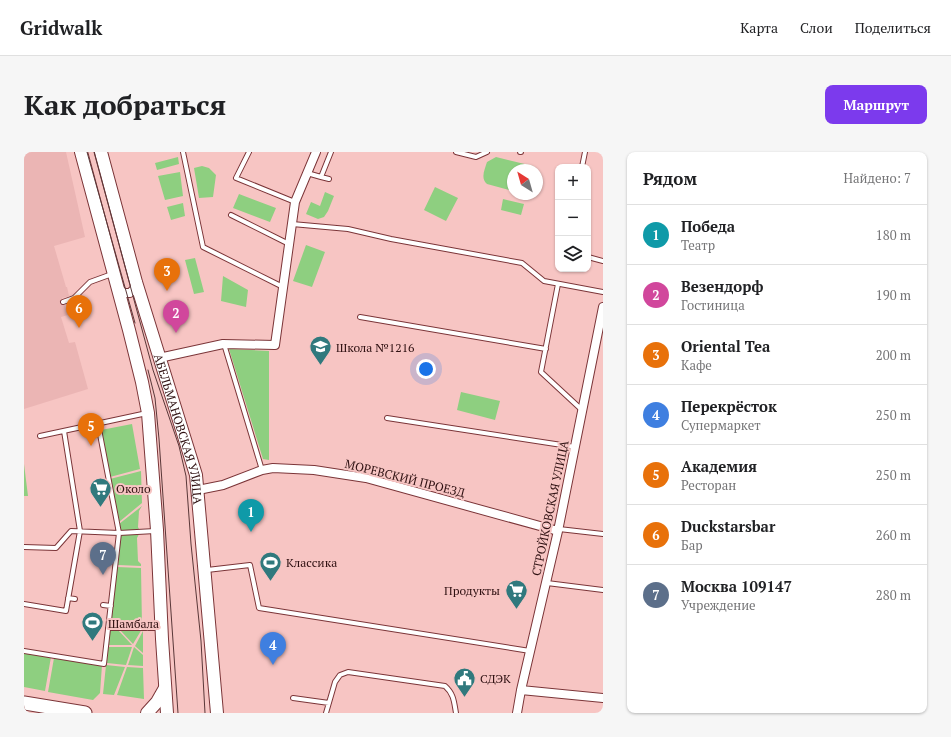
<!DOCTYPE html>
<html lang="ru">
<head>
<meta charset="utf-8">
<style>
	body { margin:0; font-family:"PT Serif",serif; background:#f6f6f6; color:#202124 }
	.controls { position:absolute; right:12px; top:12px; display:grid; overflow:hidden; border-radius:8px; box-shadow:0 1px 3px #0004 }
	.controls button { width:36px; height:36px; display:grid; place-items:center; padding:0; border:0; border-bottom:1px solid #e0e0e0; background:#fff; color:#202124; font:20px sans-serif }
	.compass { position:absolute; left:483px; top:12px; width:36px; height:36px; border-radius:50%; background:#fff; box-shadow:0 1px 3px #0004; rotate:323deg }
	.you { position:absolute; left:402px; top:217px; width:14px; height:14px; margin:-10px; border:3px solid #fff; border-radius:50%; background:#1a73e8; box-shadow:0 0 0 6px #1a73e833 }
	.badge { display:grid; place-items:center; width:26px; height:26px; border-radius:50%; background:#7c3aed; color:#fff; font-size:13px; font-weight:700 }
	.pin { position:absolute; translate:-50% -33px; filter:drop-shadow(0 1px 2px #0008) }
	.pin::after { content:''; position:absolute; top:21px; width:14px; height:12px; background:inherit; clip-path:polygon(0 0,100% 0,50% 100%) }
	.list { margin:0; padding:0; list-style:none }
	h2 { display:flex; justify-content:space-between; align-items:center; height:52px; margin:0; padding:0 16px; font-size:17px }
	h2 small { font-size:13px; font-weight:400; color:#757577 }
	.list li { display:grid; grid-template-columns:26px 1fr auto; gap:12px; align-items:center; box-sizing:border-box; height:60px; padding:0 16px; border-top:1px solid #e0e0e0 }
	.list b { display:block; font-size:15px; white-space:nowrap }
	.list p { margin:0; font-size:13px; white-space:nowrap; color:#757577 }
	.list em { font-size:13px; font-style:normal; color:#757577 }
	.icon { flex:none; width:22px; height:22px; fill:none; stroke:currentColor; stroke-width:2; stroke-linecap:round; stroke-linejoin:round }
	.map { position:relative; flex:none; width:579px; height:561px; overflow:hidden; border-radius:8px }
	header { display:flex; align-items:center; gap:24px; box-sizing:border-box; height:56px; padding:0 20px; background:#fff; border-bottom:1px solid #e0e0e0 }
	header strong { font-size:19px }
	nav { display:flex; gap:22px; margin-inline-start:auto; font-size:14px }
	.intro { display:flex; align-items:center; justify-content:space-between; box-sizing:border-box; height:96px; padding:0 24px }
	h1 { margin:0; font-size:28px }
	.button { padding:10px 18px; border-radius:8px; background:#7c3aed; color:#fff; font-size:14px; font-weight:700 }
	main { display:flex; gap:24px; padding:0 24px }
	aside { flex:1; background:#fff; border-radius:8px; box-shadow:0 1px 3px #0004 }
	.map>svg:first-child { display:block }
</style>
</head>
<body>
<header>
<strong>Gridwalk</strong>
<nav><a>Карта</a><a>Слои</a><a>Поделиться</a></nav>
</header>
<div class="intro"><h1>Как добраться</h1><a class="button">Маршрут</a></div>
<main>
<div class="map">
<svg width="579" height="561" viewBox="0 0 579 561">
	<rect width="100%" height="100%" fill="#f7c5c3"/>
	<path fill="#ebb5b4" d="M0,0h42l19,85 -31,9 12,41h1l2,9 -7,2 6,17 -7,2 8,26 6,-1 13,47 -64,20z"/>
	<path fill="#8ecf80" d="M154,5l1,7 -22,6 -2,-7z
		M472,5l37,9 4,4h-24v21l-26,-7c-7,-6 -2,-15 0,-22z
		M178,14l7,2 7,7 -3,22 -14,1 -5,-30z
		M156,20l3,24 -18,4 -7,-24z
		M411,35l23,11 -12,23 -22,-11z
		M301,40l9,4 -6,15 -4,6 -6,2 -12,-5 5,-12 9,4z
		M215,42l37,14 -6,14 -37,-14z
		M479,47l21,5 -3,11 -20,-5z
		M159,51l2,13 -14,4 -4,-13z
		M282,93l19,7 -13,35 -19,-6z
		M171,106l9,34 -10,2 -9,-34z
		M199,124l25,14 -2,17 -25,-6z
		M205,197l40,2v109l-6,-1z
		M437,240l39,9 -5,19 -38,-10z
		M108,272l8,45 -30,8 -9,-47z
		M0,312l4,32h-4z
		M117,319l1,32 -23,19 -9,-43z
		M118,354l-3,5 -1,16 2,4h-19l-2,-7z
		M115,382l-2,4 1,23 3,3v2l-23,-1 3,-30z
		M93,415l24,1 1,58h-32z
		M118,477l-9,15 -13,-14z
		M86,478h8l14,15h-23z
		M119,479v22l-8,-7z
		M84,495h24l-6,18 -19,-2z
		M110,495l9,8v11l-15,-1z
		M0,501l27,4 -6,34 -21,-4z
		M30,506l48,7 -2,28 -7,7 -45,-8z
		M82,513l19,2 -11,28 -11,-1z
		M103,515l16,1 1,31 -27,-4z"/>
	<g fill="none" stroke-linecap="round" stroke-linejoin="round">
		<defs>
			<path id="lane" d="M159,0l20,95 80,40
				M225,0l-13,26 59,24
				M432,0l20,5 11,-5
				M496,0h1
				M558,15l3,-15
				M283,21l14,4
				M305,27l-8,-2 10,-25
				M207,63l58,29
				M268,72l56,5 43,10 131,24 22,18 59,11
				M564,105l15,4
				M534,132l-17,88 41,38
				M39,150l11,-4 16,-16 22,-8
				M336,165l186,32
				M200,192l38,126
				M363,266l188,29
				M16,284l107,-23
				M535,377l44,5
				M0,395l32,1 15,-17 48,2 36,-2
				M183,418l43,-5 9,43 271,43
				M523,431l56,7
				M44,446l7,1
				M0,452l42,7 14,-80 -16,-100
				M79,453l8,1
				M84,476h53
				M0,499l80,13 15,-131 -21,-109
				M269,546l36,5
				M302,561l9,-31 5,-7 8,-3 97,14c9,8 9,16 11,27"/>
			<path id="street" d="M94,136l6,5h6l4,-4 2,-7
				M135,206l64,-14 52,1 20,-143 21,-50
				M174,338l25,-5 39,-15 11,-2 41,2 52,8 192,53
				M497,538l82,8
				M493,561l4,-23 37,-159 45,-224"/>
			<g id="secondary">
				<path d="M57,0l48,178 13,52 6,31 9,117 5,109 5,74"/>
				<path id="s1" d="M77,0l35,130 60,193 21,238"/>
				<path d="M123,561l10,-11 8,-14"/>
			</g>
			<path id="primary" d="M0,551l61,10"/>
		</defs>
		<use href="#lane" stroke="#7b3538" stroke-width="6"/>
		<use href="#street" stroke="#7b3538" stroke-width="10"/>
		<use href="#secondary" stroke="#7b3538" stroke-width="14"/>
		<use href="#primary" stroke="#7b3538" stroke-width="15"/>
		<use href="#lane" stroke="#fff" stroke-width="4"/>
		<use href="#street" stroke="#fff" stroke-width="8"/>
		<use href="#secondary" stroke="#fff" stroke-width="12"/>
		<use href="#primary" stroke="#fff" stroke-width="13"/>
		<path stroke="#593738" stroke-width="1" d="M63,0l48,171
			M70,0l59,218 26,76 7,30 5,68 10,97 4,72
			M124,218l7,28 4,41 19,274"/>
	</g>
	<defs>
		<symbol id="school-pin" viewBox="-11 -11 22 30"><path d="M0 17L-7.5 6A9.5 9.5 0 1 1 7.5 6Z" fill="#30797d" stroke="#f7c5c3"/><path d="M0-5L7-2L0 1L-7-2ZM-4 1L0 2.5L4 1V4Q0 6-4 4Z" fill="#fff"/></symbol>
		<symbol id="supermarket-pin" viewBox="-11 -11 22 30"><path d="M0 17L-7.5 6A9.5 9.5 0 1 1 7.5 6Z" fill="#30797d" stroke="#f7c5c3"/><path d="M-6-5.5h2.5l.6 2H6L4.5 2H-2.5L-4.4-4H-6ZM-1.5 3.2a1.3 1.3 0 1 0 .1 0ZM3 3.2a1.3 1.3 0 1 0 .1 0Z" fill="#fff"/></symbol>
		<symbol id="stadium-pin" viewBox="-11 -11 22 30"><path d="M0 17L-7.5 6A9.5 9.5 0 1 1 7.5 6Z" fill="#30797d" stroke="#f7c5c3"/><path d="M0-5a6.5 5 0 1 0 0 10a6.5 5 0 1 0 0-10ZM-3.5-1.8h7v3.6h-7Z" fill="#fff"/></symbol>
		<symbol id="civic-pin" viewBox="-11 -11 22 30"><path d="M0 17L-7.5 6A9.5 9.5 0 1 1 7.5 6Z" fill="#30797d" stroke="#f7c5c3"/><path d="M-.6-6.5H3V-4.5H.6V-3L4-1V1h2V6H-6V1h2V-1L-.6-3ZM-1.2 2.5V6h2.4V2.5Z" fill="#fff"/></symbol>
	</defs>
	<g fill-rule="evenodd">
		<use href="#school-pin" x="284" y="182" width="25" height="34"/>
		<use href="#supermarket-pin" x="64" y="324" width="25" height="34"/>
		<use href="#stadium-pin" x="234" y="398" width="25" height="34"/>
		<use href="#supermarket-pin" x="480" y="426" width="25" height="34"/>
		<use href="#stadium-pin" x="56" y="458" width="25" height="34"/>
		<use href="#civic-pin" x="428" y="514" width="25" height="34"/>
	</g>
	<g text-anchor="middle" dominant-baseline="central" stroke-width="4" stroke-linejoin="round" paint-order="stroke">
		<g font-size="12" fill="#2f1112" stroke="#f7c5c3" text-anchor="start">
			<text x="312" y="195">Школа №1216</text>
			<text x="92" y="336">Около</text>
			<text x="262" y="410">Классика</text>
			<text x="476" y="438" text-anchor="end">Продукты</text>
			<text x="84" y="471">Шамбала</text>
			<text x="456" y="526">СДЭК</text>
		</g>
		<g font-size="12" fill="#2f1112" stroke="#f7c5c3">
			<text stroke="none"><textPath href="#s1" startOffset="288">АБЕЛЬМАНОВСКАЯ УЛИЦА</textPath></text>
			<text transform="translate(381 326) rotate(14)">МОРЕВСКИЙ ПРОЕЗД</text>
			<text transform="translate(526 356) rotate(-78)">СТРОЙКОВСКАЯ УЛИЦА</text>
		</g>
	</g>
</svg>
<div class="controls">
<button>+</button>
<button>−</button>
<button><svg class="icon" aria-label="layers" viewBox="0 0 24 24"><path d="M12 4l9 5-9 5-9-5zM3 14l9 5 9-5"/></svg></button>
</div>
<svg class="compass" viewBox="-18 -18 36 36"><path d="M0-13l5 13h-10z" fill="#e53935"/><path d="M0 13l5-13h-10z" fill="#757577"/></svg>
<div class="you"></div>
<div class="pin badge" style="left:227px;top:380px;background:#0f9aa8">1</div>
<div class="pin badge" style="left:152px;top:181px;background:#d1479c">2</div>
<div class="pin badge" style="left:143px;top:139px;background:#e8710a">3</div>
<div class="pin badge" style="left:249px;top:513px;background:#3f7fe0">4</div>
<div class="pin badge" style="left:67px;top:294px;background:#e8710a">5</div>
<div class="pin badge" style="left:55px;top:176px;background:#e8710a">6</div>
<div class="pin badge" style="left:79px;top:423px;background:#5c6f8a">7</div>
</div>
<aside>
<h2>Рядом<small>Найдено: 7</small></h2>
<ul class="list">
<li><span class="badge" style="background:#0f9aa8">1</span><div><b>Победа</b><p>Театр</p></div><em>180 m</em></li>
<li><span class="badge" style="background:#d1479c">2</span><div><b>Везендорф</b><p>Гостиница</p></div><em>190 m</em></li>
<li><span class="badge" style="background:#e8710a">3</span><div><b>Oriental Tea</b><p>Кафе</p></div><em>200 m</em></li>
<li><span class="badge" style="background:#3f7fe0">4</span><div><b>Перекрёсток</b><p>Супермаркет</p></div><em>250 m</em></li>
<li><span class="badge" style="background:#e8710a">5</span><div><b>Академия</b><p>Ресторан</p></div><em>250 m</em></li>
<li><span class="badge" style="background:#e8710a">6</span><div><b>Duckstarsbar</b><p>Бар</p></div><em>260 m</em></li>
<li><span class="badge" style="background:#5c6f8a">7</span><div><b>Москва 109147</b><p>Учреждение</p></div><em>280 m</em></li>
</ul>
</aside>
</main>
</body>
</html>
